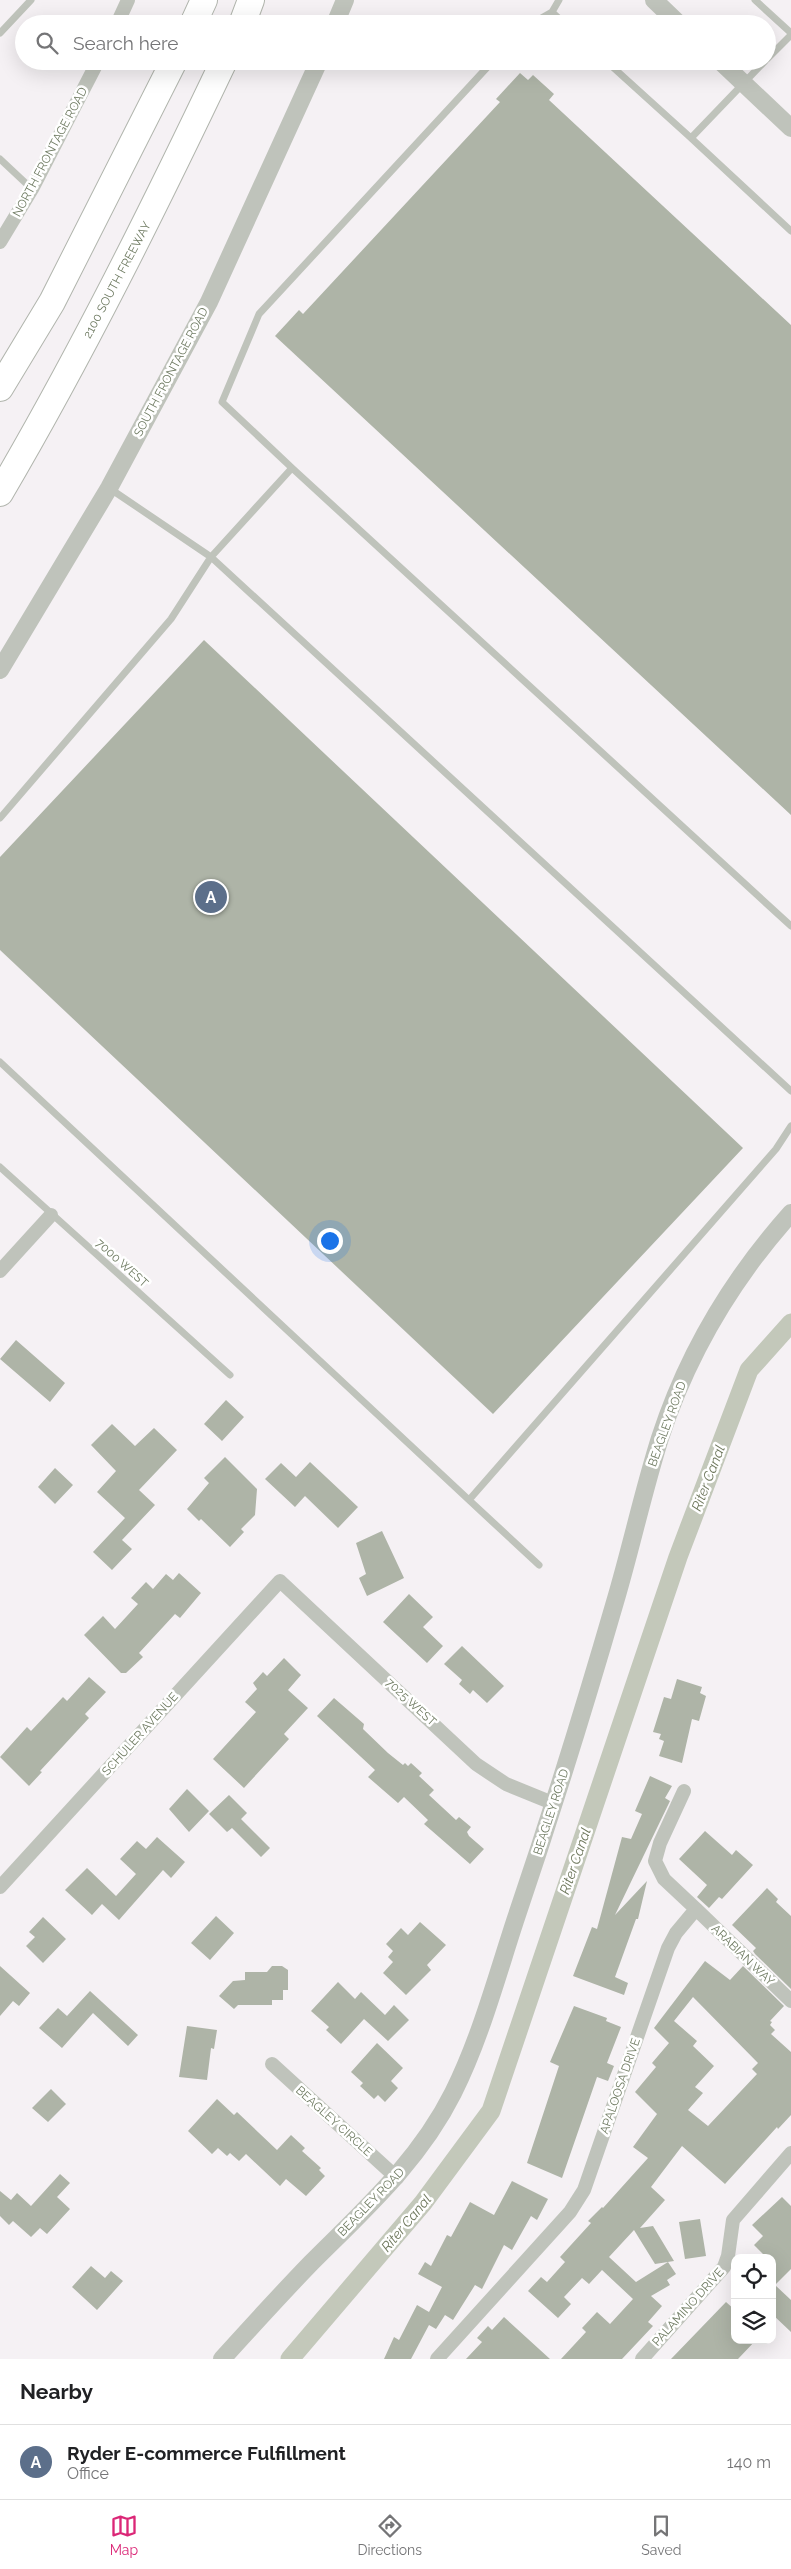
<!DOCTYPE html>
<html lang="en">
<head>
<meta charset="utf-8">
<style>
	body { margin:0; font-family:Raleway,sans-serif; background:#f6f6f6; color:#202124 }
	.controls { position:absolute; right:15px; bottom:15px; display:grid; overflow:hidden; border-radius:10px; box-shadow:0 5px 20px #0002 }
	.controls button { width:45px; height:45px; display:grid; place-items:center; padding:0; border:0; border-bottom:1px solid #e0e0e0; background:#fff; color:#202124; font:25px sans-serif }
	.you { position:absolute; left:329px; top:1240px; width:18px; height:18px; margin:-12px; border:4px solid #fff; border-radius:50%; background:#1a73e8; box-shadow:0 0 0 8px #1a73e833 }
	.badge { display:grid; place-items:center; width:32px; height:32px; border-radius:50%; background:#db2777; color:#fff; font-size:16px; font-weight:700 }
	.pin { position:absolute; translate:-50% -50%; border:2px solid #fff; box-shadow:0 1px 5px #0006 }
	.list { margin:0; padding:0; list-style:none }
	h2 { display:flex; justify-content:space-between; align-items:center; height:65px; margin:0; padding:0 20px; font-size:21px }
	h2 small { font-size:16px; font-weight:400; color:#757577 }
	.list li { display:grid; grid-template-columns:32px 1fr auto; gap:15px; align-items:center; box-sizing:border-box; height:75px; padding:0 20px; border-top:1px solid #e0e0e0 }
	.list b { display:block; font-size:19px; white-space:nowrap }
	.list p { margin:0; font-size:16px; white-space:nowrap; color:#757577 }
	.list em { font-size:16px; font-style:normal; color:#757577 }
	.icon { flex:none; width:28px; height:28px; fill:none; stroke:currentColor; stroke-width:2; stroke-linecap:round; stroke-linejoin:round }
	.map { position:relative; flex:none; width:791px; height:2359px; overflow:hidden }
	.search { position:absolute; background:#fff; box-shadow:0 5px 20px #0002; left:15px; right:15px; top:15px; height:55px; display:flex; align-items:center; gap:12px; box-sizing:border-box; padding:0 18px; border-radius:28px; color:#757577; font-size:19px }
	.sheet { height:140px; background:#fff }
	nav { display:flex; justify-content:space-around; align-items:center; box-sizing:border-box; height:70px; border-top:1px solid #e0e0e0; background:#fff; font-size:14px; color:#757577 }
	nav a { display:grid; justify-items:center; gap:2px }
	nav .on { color:#db2777 }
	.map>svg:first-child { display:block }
</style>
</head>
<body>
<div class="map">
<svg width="791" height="2359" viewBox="0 0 791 2359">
	<rect width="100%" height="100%" fill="#f5f1f4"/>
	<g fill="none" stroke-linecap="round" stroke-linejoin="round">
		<path stroke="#c3c8ba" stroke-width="19" d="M290,2359l133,-156 68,-92 187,-554 71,-187 42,-47"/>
	</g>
	<path fill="#aeb4a7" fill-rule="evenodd" d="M520,73l8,7 5,-5 21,19 -5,6 242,225v490l-516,-479 24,-26 4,4 197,-212 -4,-3z
		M204,640l539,508 -250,266 -493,-464v-93z
		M16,1340l49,43 -15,19 -50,-43z
		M226,1400l18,17 -22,24 -18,-17z
		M112,1424l23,22 19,-18 23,22 -38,40 16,15 -33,35 10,9 -20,21 -19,-18 32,-34 -28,-26 19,-21 -25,-26z
		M225,1457l32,32 -2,26 -14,14 3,3 -14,15 -29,-28 -2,2 -12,-12 22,-26 -5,-5z
		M310,1462l48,45 -20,21 -33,-32 -10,11 -30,-28 16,-16 15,14z
		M55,1468l18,17 -18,19 -17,-17z
		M382,1531l22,47 -37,18 -8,-18 7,-4 -10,-31z
		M179,1573l22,20 -21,25 -5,-4 -36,39 4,4 -17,16h-5l-37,-38 19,-19 12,13 23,-25 -7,-6 15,-16 7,7 13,-15 7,6z
		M409,1594l24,23 -10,10 20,19 -16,17 -44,-41z
		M462,1646l42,40 -17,17 -14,-13 -3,4 -11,-10 3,-4 -18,-16z
		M284,1658l17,17 -13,15 20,18 -24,26 5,5 -45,49 -31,-29 43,-47 -11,-10 12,-13 -4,-6 10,-11 4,4z
		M89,1677l17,15 -21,22 4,4 -49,53 2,1 -13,14 -29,-29 27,-30 4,4 32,-34 4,4z
		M677,1679l25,8 -2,6 6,3 -7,25 -7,-2 -10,44 -23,-7 5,-15 -5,-2 2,-5 -8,-2 11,-35 7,2z
		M334,1698l30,26 -1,5 25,24 15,12 2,-2 3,3 3,-3 11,10 -3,3 15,14 -5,5 27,25 3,-3 12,10 -4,5 2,4 15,13 -14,15 -46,-40 4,-4 -24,-23 -6,6 -30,-26 7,-7 -58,-54z
		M650,1776l22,10 -7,12 5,3 -55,114 32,-34 -9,38h-2l-21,58 13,6 -4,12 -51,-19 19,-49 5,2 25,-92 9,2 11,-25 -7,-3z
		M187,1789l22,22 -20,21 -20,-23z
		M229,1795l18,18 -6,6 29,29 -9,9 -29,-29 -5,4 -18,-18z
		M705,1831l27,24 4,-5 17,15 -31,34 -3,-2 -10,11 -12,-11 10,-12 -28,-26z
		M157,1837l28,25 -14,16 -8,-8 -44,50 -17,-16 -10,11 -27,-25 22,-22 29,28 20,-22 -16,-15 17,-18 9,8z
		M767,1888l11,11 -2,3 15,14v73l-36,-35 -2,-3 3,-3 -24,-23z
		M216,1916l18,17 -24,27 -19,-17z
		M43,1917l23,22 -23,24 -17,-17 9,-9 -6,-5z
		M420,1922l26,23 -19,20 4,5 -25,25 -23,-22 10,-11 -5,-5 5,-6 -7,-7 15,-16 7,7z
		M705,1961l25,19 13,-14 41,40 -14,15 2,1 -2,3 5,5 -4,4 20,18v63l-13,14 -1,-2 -52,57 -43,-38 -31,41 14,13 -25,28 13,-2 21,35 -19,3 -21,-34 -25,27 27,25 32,-20 8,12 -9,6 3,5 -19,11 11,10 -14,16 5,4 -31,33h-61l25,-27 -4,-4 15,-16 13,12 23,-25 -31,-29 -13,14 -7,-6 -18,19 7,7 -13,14 -30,-27 13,-14 6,5 18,-20 -5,-5 31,-34 -3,-2 14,-14 1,1 45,-50 -15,-11 24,-33 -22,-22 21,-25 -4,-4 17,-20 -15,-15zM693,1997l65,66 -6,6 5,5 -49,52 -20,-16 15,-17 -8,-6 19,-21 -21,-20 4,-5 -23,-20z
		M0,1966l30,27 -11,13 -6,-5 -13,15z
		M272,1966h10l6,4v20h-5v10h-11v5h-34l-4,4 -15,-13 14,-15 12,-1v-8h22z
		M338,1982l17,17 6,-7 24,23 9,-10 15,15 -21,21 -24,-22 -23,25 -15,-14 3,-3 -18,-16z
		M90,1991l48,44 -10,11 -35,-33 -31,35 -23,-20 19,-20 9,8z
		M574,2006l33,12 -1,3 15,6 -14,36 7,3 -6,15 -11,-4 -35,101 -35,-15 32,-97 -9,-4z
		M187,2026l30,4 -3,19 -3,-1 -4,32 -28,-3z
		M377,2043l26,25 -12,13 7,7 -13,14 -7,-7 -4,4 -14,-13 3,-3 -12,-11z
		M51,2089l15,15 -18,18 -16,-14z
		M217,2099l17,16 3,-3 40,38 14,-15 14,13 -3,3 19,17 -2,2 6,6 -19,20 -20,-17 -6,7 -34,-32 -7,7 -9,-8 -3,3 -9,-8 -6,6 -24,-23z
		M60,2174l10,9 -13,14 13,12 -23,25 -7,-6 -9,9 -18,-16 -4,4 -9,-9v-25l11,9 6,-7 14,13z
		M512,2181l36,18 -11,21 -6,-4 -19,34 -8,-5 -22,44 -7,-4 -22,35 -8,-5 -9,14 -7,-4 -18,34h-27l10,-22 5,3 18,-35 12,7 13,-25 -24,-13 7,-12 6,4 16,-31 4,2 19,-35 24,13z
		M782,2197l9,9v63l-16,16 16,15v32l-19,-18v-56h-5l-13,-13 9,-9 -11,-11z
		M700,2219l6,37 -21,3 -6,-37z
		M91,2266l14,12 6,-7 12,10 -26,29 -25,-23z
		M726,2302l9,8v30h21l-18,19h-67z
		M504,2317l46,42h-84l16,-17 -5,-4 11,-12 4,4z"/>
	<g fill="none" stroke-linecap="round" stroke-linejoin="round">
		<defs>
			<path id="motorway" d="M193,24l11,-24
				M242,24l9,-24
				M0,388l52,-86 122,-241
				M0,493c82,-140 154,-285 224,-432"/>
		</defs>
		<use href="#motorway" stroke="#b1b5ad" stroke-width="28"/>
		<path stroke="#bfc3bb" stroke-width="7" d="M559,0l-7,12 13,12
			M755,0l36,33
			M531,24l21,-12
			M0,33l31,-33
			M767,59l24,-24
			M606,61l85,77
			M765,61l-74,77 100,93
			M0,159l32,30
			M292,468l-70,-66 37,-88 234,-253
			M109,488l102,69 580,534
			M0,818l171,-199 40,-62 81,-89 499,458
			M0,1062l469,438 307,-351 15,-23
			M0,1167l230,208
			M469,1500l70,65"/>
		<path stroke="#bfc3bb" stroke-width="14" d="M117,24l11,-24
			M0,242l32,-53 66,-128
			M0,1271l51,-56
			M0,1887l280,-306 196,183 30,20 49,20
			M696,1909l95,92
			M272,2064l125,114
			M437,2359l133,-147 14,-22 84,-242 8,-15 20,-24 -32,-30 -9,-18 5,-18 24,-52
			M642,2359l82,-92 4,-11 5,-36 58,-67"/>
		<path stroke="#bfc3bb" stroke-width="18" d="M654,0l25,24
			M335,24l10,-24
			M720,61l71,67
			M0,670l109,-182 100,-186 110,-241
			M222,2359c29,-32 59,-65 89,-96 53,-53 108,-102 142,-170 27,-54 43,-114 62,-172 36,-106 69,-212 100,-319 16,-54 28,-110 45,-164 27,-83 73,-160 131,-225"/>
		<use href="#motorway" stroke="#fff" stroke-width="26"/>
	</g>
	<g text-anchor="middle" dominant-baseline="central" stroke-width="5" stroke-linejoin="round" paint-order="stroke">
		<g font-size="12" fill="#6e7a61" stroke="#fff">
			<text transform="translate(50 152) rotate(-62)">NORTH FRONTAGE ROAD</text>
			<text transform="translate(117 280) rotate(-62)">2100 SOUTH FREEWAY</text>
			<text transform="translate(171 372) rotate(-62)">SOUTH FRONTAGE ROAD</text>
			<text transform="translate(122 1263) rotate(42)">7000 WEST</text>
			<text transform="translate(667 1424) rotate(-70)">BEAGLEY ROAD</text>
			<text transform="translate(411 1702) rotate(43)">7025 WEST</text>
			<text transform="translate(140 1734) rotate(-48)">SCHULER AVENUE</text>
			<text transform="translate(551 1812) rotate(-72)">BEAGLEY ROAD</text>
			<text transform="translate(743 1955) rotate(44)">ARABIAN WAY</text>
			<text transform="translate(620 2086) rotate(-71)">APALOOSA DRIVE</text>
			<text transform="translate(334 2121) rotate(42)">BEAGLEY CIRCLE</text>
			<text transform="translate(371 2202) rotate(-46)">BEAGLEY ROAD</text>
			<text transform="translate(688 2307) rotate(-48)">PALAMINO DRIVE</text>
		</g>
		<g font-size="14" font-style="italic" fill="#6e775c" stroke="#fff">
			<text transform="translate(708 1478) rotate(-69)">Riter Canal</text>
			<text transform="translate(575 1861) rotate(-71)">Riter Canal</text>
			<text transform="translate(406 2223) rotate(-50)">Riter Canal</text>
		</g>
	</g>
</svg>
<div class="controls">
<button><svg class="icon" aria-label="locate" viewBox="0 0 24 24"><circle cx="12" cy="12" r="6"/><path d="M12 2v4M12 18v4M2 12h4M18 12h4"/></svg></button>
<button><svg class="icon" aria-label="layers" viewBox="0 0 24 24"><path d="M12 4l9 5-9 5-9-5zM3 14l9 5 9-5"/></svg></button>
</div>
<div class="you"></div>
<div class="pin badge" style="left:211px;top:897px;background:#5c6f8a">A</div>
<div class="search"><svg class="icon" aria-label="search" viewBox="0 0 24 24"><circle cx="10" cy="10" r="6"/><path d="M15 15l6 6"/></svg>Search here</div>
</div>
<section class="sheet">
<h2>Nearby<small></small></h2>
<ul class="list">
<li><span class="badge" style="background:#5c6f8a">A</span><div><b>Ryder E-commerce Fulfillment</b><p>Office</p></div><em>140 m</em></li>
</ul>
</section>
<nav>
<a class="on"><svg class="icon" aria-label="map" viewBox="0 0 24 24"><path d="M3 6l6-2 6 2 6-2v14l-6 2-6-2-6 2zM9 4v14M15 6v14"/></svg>Map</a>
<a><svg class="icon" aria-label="directions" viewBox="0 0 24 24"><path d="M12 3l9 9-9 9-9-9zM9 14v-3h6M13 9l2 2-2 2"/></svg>Directions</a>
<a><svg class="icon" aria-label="saved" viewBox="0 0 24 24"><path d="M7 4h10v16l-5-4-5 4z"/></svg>Saved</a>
</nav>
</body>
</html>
